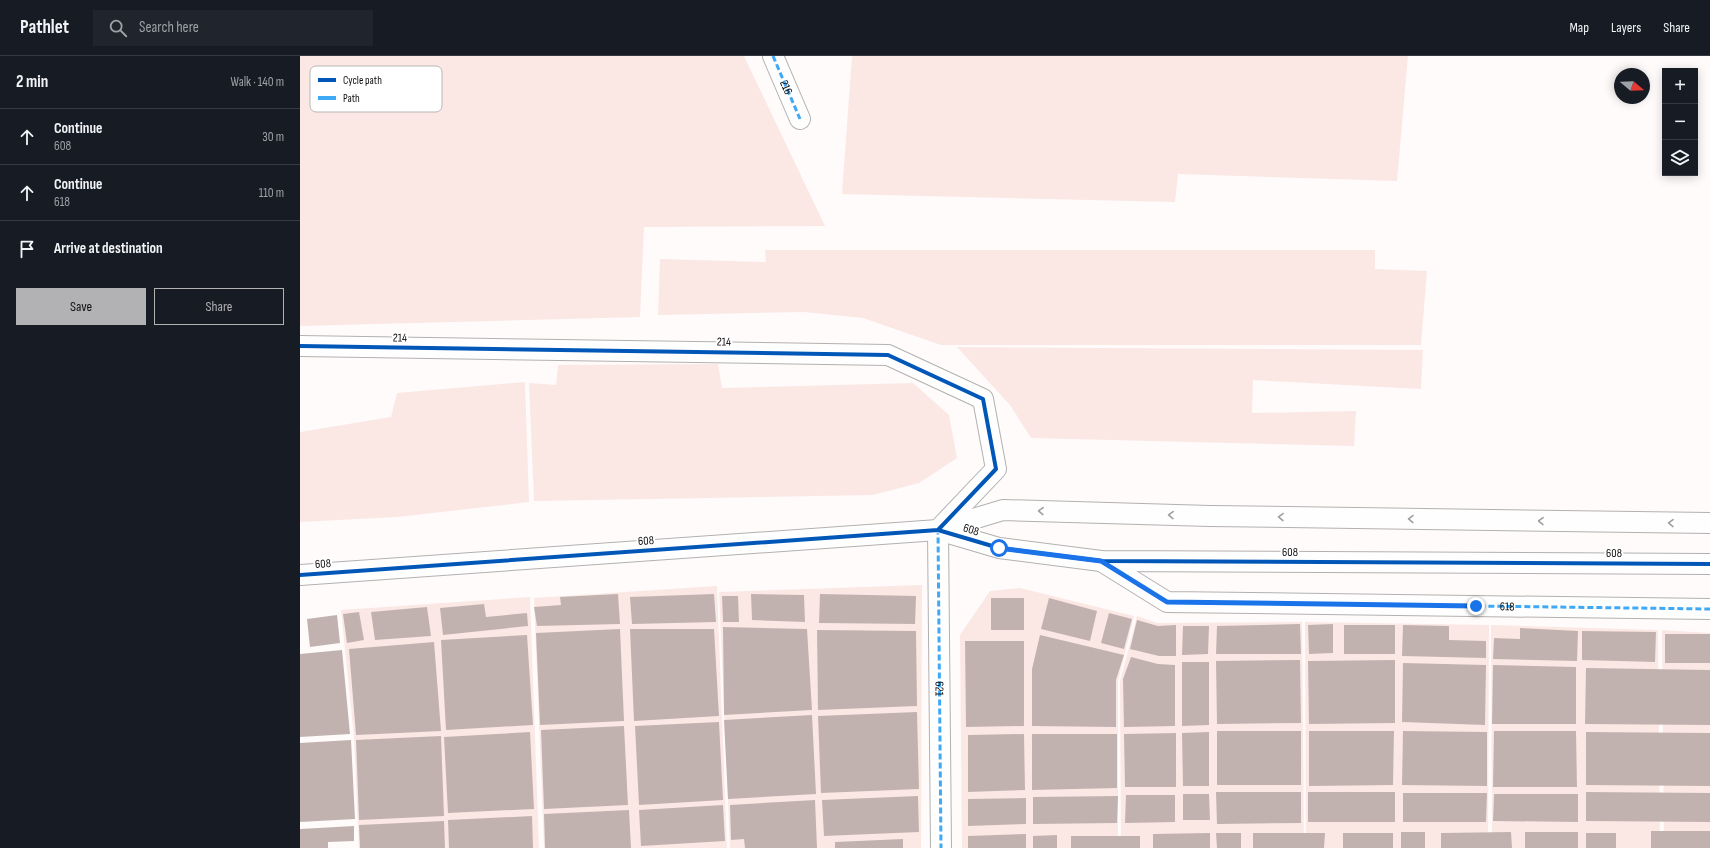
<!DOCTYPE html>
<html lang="en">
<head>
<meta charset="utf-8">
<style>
	body { margin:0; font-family:"Sofia Sans Condensed",sans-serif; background:#20242c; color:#f1f3f6 }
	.controls { position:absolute; right:12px; top:12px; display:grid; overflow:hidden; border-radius:0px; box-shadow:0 2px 10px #0003 }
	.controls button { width:36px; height:36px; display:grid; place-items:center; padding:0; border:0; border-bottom:1px solid #363941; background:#171b24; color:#f1f3f6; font:20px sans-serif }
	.compass { position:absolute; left:1314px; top:12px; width:36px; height:36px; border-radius:50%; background:#171b24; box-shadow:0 2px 10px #0003; rotate:109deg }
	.stop { position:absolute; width:12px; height:12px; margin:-9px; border:3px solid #1a73e8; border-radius:50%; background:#fff }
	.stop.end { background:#1a73e8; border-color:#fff; box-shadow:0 1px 4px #0008 }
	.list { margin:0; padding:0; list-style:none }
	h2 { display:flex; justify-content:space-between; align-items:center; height:52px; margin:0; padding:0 16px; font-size:17px }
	h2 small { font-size:13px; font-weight:400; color:#9ea1a6 }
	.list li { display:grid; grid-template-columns:26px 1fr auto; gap:12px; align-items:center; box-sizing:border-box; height:56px; padding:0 16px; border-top:1px solid #363941 }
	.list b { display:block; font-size:15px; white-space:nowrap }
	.list p { margin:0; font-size:13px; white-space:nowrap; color:#9ea1a6 }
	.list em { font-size:13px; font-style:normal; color:#9ea1a6 }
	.actions { display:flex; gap:8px; padding:12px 16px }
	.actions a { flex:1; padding:9px 0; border:1px solid #b2b1b3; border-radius:0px; text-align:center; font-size:14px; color:#b2b1b3 }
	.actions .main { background:#b2b1b3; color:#111 }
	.icon { flex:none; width:22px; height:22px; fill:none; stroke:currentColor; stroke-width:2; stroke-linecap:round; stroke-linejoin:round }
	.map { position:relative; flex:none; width:1410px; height:792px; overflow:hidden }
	header { display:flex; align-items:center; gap:24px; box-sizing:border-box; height:56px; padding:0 20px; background:#171b24; border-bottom:1px solid #363941 }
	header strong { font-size:19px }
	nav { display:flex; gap:22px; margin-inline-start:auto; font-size:14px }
	.search { width:280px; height:36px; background:#20242c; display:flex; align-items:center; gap:10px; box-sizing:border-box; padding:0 14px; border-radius:0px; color:#9ea1a6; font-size:15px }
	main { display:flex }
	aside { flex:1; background:#171b24 }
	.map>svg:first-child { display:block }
</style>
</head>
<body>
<header>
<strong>Pathlet</strong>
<div class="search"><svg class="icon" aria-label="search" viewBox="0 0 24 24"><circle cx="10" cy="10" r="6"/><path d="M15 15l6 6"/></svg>Search here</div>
<nav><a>Map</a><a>Layers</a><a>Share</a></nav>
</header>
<main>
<aside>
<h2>2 min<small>Walk · 140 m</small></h2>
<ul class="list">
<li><svg class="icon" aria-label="ahead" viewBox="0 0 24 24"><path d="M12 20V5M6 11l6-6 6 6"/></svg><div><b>Continue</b><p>608</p></div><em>30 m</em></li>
<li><svg class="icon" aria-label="ahead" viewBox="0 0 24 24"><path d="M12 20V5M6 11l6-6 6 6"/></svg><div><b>Continue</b><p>618</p></div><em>110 m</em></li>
<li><svg class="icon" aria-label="arrive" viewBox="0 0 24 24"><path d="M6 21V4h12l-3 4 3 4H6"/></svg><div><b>Arrive at destination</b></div></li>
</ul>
<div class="actions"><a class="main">Save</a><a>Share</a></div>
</aside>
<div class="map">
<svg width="1410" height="792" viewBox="0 0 1410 792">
	<rect width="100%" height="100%" fill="#fefbfa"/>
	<path fill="#fbe8e4" d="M0,0h444l81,170 -181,1 -4,90 -340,9z
		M552,0h556l-11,125 -219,-7 -3,28 -333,-8z
		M465,194h610v19l52,2 -6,74h-480l-78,-27 -59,-6 -146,3 2,-56 106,3z
		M657,291l466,3 -2,39 -168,-9 -1,33 104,-2 -2,35 -323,-8 -21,-33z
		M418,308l4,24 191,-5 36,32 8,43 -38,25 -46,12 -339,6 -5,-118 27,2 2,-20z
		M225,326l4,120 -132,15 -97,5v-90l91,-15 6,-24z
		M622,529l-1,263h-191l-11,-256z
		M417,530l10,262h-183l-10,-250z
		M720,532l114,28 -16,65v167h-156l-2,-213 30,-44z
		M230,541l9,251h-180l-5,-111 -13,-127z
		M837,560l20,7 145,-1 2,226h-183l-1,-167z
		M1005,566l184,3 -1,223h-182z
		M1191,569l167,5 2,218h-168z
		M1362,574l48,3v215h-46z"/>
	<path fill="#c2b2af" d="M318,538l2,30 -83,2 -3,-19 27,-2 -1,-8z
		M414,538l2,28 -84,2 -2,-27z
		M451,538l53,1 1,27 -53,-2z
		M520,538l96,2 -1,28 -96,-1z
		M422,540h16l1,26h-16z
		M691,542h33v32h-33z
		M749,542l48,13 -7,30 -49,-12z
		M184,548l2,13 41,-4 1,13 -85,9 -3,-27z
		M127,551l4,29 -56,4 -4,-28z
		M59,556l5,28 -17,3 -4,-29z
		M809,557l23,6 -8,30 -23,-6z
		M37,559l3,28 -30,4 -3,-28z
		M837,564l21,6 18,-1v31h-17l-29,-7z
		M1000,568l1,30h-85l1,-28z
		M1033,568v29l-24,1 -1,-29z
		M1044,569h51v29h-51z
		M1103,569l46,1v14l37,1v17l-84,-2z
		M883,570h26l-1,28 -26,1z
		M423,571l84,2 5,81 -88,5z
		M1220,572l58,3 -1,30 -84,-2 1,-21 26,1z
		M320,573l4,92 -84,4 -4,-92z
		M330,573h84l5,87 -85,5z
		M517,574l99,1 1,75 -99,4z
		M1282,575l74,1 -1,30 -73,-2z
		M1365,578h45v29h-45z
		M227,579l6,90 -87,5 -5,-90z
		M740,579l84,20 -8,25v47l-84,-1v-57z
		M665,585h59v85l-58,1z
		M134,586l7,89 -85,4 -7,-86z
		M42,594l8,84 -50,3v-83z
		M831,601l27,7 17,1v61l-51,1 -1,-48z
		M1000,604l1,63 -84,1 -1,-63z
		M1095,604v63l-86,1 -1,-63z
		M882,606h27v63l-27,1z
		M1103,607l83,2 -1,60 -83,-3z
		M1193,609l83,2v57h-84z
		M1286,612l124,2v55l-125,-1z
		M617,656l2,77 -98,4 -3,-77z
		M512,659l4,79 -88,5 -4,-79z
		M419,666l4,78 -84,5 -4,-79z
		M324,670l4,79 -84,4 -3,-79z
		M917,675h84v54h-84z
		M1009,675h85l-1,54 -84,1z
		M1103,675l84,1v54l-85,-1z
		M1194,675h82l1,56h-84z
		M230,676l4,77 -86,4 -4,-76z
		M909,676v54h-26l-1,-53z
		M1286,676l124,1v53l-124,-1z
		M876,677v54h-51l-1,-53z
		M724,678l1,56 -57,2v-57z
		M732,678h85v54l-85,2z
		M141,680l3,80 -85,4 -3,-80z
		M51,684l4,79 -55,3v-79z
		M916,736h85v31l-84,1z
		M1008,736h87v30h-87z
		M1286,736l124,1v29l-124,-1z
		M1103,737h84l-1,29h-83z
		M883,738h26l1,26h-27z
		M1194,738h84v28l-85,-1z
		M826,739h49v27l-50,1z
		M618,740l1,36 -95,4 -2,-36z
		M818,740l-1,27 -84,1v-27z
		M726,742v26l-58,2v-27z
		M515,744l2,48h-72l-1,-9 -13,1 -1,-35z
		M423,749l2,36 -84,5 -2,-36z
		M329,754l2,38h-86l-1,-34z
		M232,760l1,32h-84l-1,-28z
		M144,765l1,27h-85l-1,-23z
		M54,770v15l-26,1v6h-28v-19z
		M1351,775h59v17h-59z
		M1101,776h24v16h-24z
		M1211,776l1,16h-71v-15z
		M1225,776h53v16h-53z
		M910,777v15h-57v-14z
		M916,777h25v15h-24z
		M953,777h72l-1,15h-71z
		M1043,777h50v15h-50z
		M1286,777h30v15h-30z
		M726,778v14h-58v-12z
		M757,779v13h-24v-12z
		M771,780h69v12h-69z
		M603,783v9h-68v-6z"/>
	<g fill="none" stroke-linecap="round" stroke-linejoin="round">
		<defs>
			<g id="street">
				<path id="s1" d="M473,0l27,63"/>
				<path d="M0,290l588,9 95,44 13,70 -58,61"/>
				<path d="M640,473l63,-19 207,6 500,7"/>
				<path d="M638,474l3,318"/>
				<path id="s2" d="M801,505l66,41 543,7"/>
				<path d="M0,519l638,-45 61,18 102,13 609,3"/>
			</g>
		</defs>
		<use href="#street" stroke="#b3b1b0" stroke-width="22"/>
		<use href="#street" stroke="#fffefe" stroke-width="20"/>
		<g stroke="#3fa9f5" stroke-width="3" stroke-dasharray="6 3" stroke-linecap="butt">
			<path d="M473,0l27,63"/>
			<path id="s3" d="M639,473l-1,1 3,318"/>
			<path d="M804,506l63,40 543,7"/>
		</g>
		<defs>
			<path id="cycleway" d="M0,290l588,9 95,44 13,70 -58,61
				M0,519l638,-45 61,18 102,13 609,3"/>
		</defs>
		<use href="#cycleway" stroke="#fff" stroke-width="6"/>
		<use href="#cycleway" stroke="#0057b8" stroke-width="4"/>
	</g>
	<defs><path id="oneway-chevron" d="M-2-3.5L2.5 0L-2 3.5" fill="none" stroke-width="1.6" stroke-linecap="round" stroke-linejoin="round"/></defs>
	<g stroke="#a09e9e">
		<use href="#oneway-chevron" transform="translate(741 455) rotate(-178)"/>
		<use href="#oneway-chevron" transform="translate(871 459) rotate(-178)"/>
		<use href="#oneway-chevron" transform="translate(981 461) rotate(-179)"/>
		<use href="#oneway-chevron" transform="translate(1111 463) rotate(-179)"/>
		<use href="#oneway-chevron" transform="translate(1241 465) rotate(-179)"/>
		<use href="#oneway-chevron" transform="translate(1371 467) rotate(-179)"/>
	</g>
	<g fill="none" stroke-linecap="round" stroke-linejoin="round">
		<path stroke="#1a73e8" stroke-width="5" d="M699,492l102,13 66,41 309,4"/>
	</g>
	<g text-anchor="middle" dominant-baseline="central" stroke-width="4" stroke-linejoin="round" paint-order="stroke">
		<g font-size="12" fill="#110e0e" stroke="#fff">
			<text stroke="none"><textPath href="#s1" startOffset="34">216</textPath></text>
			<text transform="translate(100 282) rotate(1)">214</text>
			<text transform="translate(424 286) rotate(1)">214</text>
			<text transform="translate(671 474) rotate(17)">608</text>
			<text transform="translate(346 485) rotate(-4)">608</text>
			<text x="990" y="496">608</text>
			<text x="1314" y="497">608</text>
			<text transform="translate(23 508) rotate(-4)">608</text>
			<text stroke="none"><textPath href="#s2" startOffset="418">618</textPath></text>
			<text stroke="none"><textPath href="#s3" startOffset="160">621</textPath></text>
		</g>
	</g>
	<rect x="10" y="10" width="132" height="46" rx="6" fill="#fff" stroke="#b8b7b7" stroke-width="1"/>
	<rect x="18" y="22" width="18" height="4" fill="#0057b8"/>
	<rect x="18" y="40" width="18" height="4" fill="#3fa9f5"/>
	<g font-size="11" fill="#110e0e">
		<text x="43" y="28">Cycle path</text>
		<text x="43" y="46">Path</text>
	</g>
</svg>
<div class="controls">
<button>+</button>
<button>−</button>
<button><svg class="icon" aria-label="layers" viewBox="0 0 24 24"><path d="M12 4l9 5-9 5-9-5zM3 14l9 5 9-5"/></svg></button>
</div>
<svg class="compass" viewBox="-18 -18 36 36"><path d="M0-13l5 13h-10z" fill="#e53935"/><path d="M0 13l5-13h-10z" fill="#9ea1a6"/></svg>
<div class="stop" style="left:699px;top:492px"></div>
<div class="stop end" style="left:1176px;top:550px"></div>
</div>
</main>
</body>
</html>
